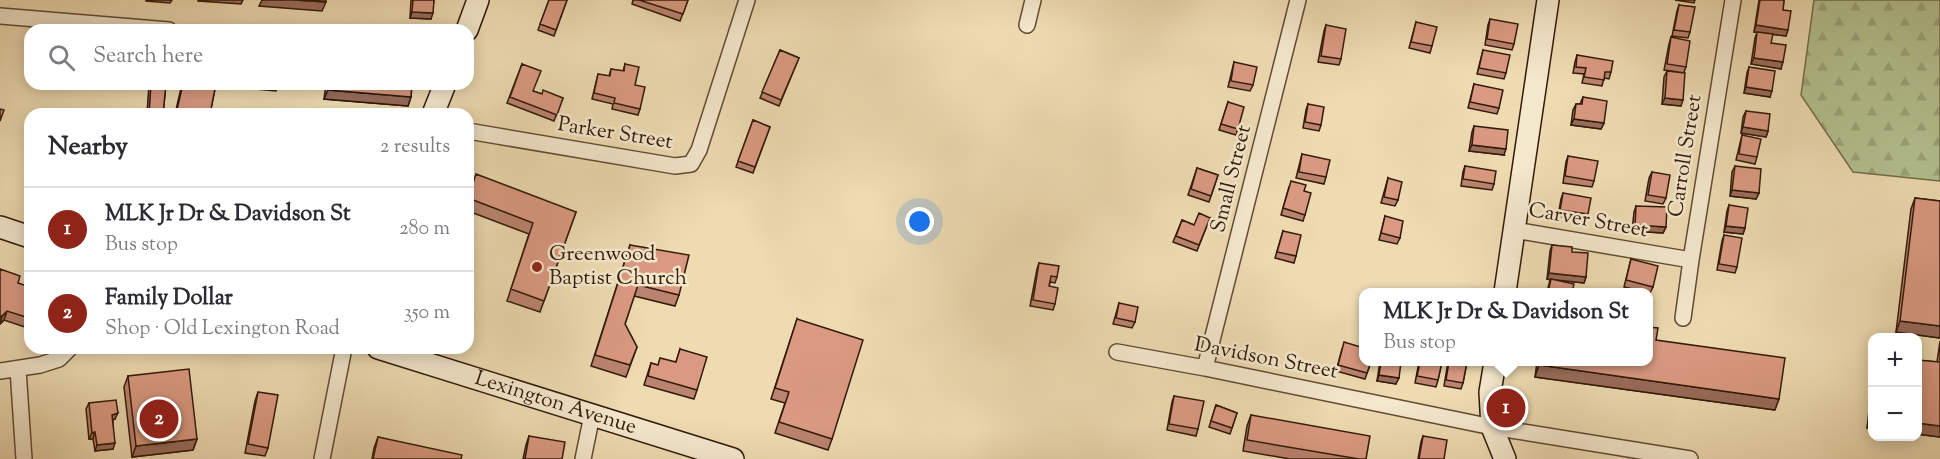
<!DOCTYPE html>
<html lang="en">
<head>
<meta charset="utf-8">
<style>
	body { margin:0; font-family:"Sorts Mill Goudy",serif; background:#f2f2f3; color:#2b2b33 }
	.controls { position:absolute; right:18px; bottom:18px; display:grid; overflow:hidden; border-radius:12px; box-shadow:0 3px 15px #0003 }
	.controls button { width:54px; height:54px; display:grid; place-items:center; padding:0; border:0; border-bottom:2px solid #e1e1e2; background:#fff; color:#2b2b33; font:30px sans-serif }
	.you { position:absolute; left:920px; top:222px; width:21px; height:21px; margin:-15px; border:4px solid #fff; border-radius:50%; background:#1a73e8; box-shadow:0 0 0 9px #1a73e833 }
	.badge { display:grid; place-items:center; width:39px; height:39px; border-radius:50%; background:#8f2418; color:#fff; font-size:20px; font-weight:700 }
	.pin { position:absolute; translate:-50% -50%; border:3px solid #fff; box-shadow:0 2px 6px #0006 }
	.popup { position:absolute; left:1359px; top:288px; width:294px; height:78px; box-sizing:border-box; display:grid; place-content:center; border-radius:12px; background:#fff; filter:drop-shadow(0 2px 4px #0005); font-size:20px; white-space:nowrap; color:#7c7c81 }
	.popup b { font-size:22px; color:#2b2b33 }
	.popup::after { content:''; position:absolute; left:50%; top:100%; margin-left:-12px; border:12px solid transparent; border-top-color:#fff }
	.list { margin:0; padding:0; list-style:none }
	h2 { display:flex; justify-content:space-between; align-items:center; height:78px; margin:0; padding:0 24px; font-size:26px }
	h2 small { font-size:20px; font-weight:400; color:#7c7c81 }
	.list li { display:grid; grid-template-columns:39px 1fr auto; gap:18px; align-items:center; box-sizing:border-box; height:84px; padding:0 24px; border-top:2px solid #e1e1e2 }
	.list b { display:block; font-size:22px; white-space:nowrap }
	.list p { margin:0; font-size:20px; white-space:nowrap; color:#7c7c81 }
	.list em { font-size:20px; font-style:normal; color:#7c7c81 }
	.icon { flex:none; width:33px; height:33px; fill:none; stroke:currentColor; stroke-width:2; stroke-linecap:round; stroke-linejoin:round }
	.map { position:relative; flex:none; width:1940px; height:459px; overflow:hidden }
	.search { position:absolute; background:#fff; box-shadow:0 3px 15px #0003; left:24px; top:24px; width:450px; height:66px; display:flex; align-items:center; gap:15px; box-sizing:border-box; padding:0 21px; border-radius:18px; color:#7c7c81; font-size:22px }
	.panel { position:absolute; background:#fff; box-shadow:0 3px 15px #0003; left:24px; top:108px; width:450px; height:246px; border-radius:18px }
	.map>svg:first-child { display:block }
</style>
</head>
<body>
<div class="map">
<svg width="1940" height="459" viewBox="0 0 1940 459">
	<defs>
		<pattern id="forest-firs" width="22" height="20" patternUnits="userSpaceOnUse" patternTransform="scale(1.5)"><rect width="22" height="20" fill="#b4c190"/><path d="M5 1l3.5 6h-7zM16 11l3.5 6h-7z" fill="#9ba57b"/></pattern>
	</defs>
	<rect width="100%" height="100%" fill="#eedbb2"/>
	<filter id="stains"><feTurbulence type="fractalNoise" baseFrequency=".00333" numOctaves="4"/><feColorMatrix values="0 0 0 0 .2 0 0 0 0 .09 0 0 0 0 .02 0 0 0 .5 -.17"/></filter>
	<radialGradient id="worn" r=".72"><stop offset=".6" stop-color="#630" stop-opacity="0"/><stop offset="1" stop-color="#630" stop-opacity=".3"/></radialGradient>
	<path fill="url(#forest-firs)" stroke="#746e4c" stroke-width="1.5" d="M1814,0h126v181l-87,-9 -52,-77z"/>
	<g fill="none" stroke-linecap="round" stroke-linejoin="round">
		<defs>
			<path id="street" d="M0,16l169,14
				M1027,25l6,-25
				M468,131l207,35 16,-2 8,-14 48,-150
				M1514,230l177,30
				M1683,318l8,-58 42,-260
				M1117,352l88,16 287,59 198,32
				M1205,368l93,-368
				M18,369l6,90
				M0,371l40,-6 19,-6 11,-11
				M322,459l22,-111
				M583,459l9,-44"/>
			<g id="secondary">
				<path d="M467,30l11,-30"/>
				<path d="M433,114l12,-30"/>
				<path d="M0,227l30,10"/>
				<path d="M1505,292l43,-292"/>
				<path id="s1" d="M378,348l355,111"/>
				<path d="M1495,362l-5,30 2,35 13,32"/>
			</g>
		</defs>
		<use href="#street" stroke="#624a33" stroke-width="18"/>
		<use href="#secondary" stroke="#331a09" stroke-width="24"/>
		<use href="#street" stroke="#f4e8cd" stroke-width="15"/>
		<use href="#secondary" stroke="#f4e8cd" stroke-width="21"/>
	</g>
	<path fill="#bb8470" stroke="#331a09" stroke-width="1.5" d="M411,0h23l-3,19 -21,-1z
		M549,0h18l-13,36 -16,-6z
		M633,0h55l-8,21 -48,-17z
		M1675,0h20l-1,3z
		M1759,0h25l-1,10 3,26 -32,-4z
		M1679,5l11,27 -2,6 -16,-2 5,-25z
		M1490,19l24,25 -2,6 -27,-5 3,-20z
		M1416,22l16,24 -2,7 -21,-5z
		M1326,25l15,34 -2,6 -21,-3 6,-31z
		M1757,32l14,11 10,26 -30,-5 4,-26z
		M1671,37l15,30 -2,5 -3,34 -19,-2 2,-27 3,-6 11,1 -14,-2 5,-26z
		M30,45v28l-5,-1 1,-19z
		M780,50l19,8 -20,48 -19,-8z
		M1483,50l23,23 -2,6 -27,-5z
		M1577,55l34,17 -2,7 -5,-1 -2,8 -20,-3 2,-9 -11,-1 2,-11z
		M1234,62l19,23 -3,6 -22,-4z
		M522,64l11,27 9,3 21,4 -9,23 -47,-18z
		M625,64l10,21 5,24 -2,6 -26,-6 1,-5 -21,-5 6,-25 11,2 2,-7 12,2z
		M1749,67l21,30 -26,-4 3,-20z
		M149,84h17l-3,30h-16z
		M182,84h34l-6,30h-35z
		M326,84h86l-1,13 -3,9 -84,-7z
		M1474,84l25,24 -2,6 -29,-6z
		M1583,97l21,26 -3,6 -30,-4 2,-15 3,-6h4z
		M1228,102l10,27 -2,6 -17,-5z
		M1308,104l13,21 -2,6 -16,-3 3,-18z
		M1746,111l22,20 -2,6 -25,-4 2,-16z
		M753,120l17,7 -17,46 -17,-6z
		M1474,126l30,29 -35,-4 3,-19z
		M1742,135l15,22 -2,7 -19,-4z
		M1302,154l24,23 -2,7 -28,-6z
		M1568,156l26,25 -2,6 -29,-4 3,-21z
		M1465,166l29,18 -2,6 -31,-4 2,-14z
		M1735,166l24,27 -3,6 -26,-3 2,-24z
		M1197,168l21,7 -9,27 -21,-7z
		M1652,172l14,26 -3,6 -18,-3 4,-23z
		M1388,178l10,22 -3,6 -14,-3z
		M1289,187l15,4 1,24 -2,6 -22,-6z
		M1563,193l25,21 -2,7 -28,-5 3,-17z
		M468,197l108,15 -36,100 -33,-11 22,-67 -61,-23z
		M1915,198l25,3v137l-44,-6 15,-123z
		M1729,205l16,23 -2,6 -19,-2 3,-21z
		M1636,206l30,21 -3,6 -31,-2 2,-19z
		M1385,216l15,22 -3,6 -18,-4z
		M1210,218l-13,33 -24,-9 9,-22 12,5z
		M1283,231l13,25 -2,7 -19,-5z
		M1724,235l13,32 -2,6 -18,-3 5,-29z
		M630,245l49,50 -4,11 -41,-10 -9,28 12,23 -11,30 -35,-11z
		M1552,245l20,7 14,25 -2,6 -29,-3 17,12h-25l3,-12 -3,-1 3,-28z
		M1631,259l22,28 -3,6 -26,-6z
		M1039,263l18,14 -2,6 -5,-1 -1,4 6,18 -2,6 -23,-4 7,-37z
		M0,269l18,14 12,30 -5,14 -21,-7 -4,4z
		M1119,303l16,19 -3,6 -19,-4z
		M797,319l35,120 -4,11 -53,-17 10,-30 -14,-4z
		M1656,340l119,70 -240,-33 2,-15h111z
		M1940,341v96l-23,-3v-74l20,2z
		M680,349l17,41 -3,9 -50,-14 7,-22 6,2 19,-3z
		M1342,349l29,13 -6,17 -29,-8z
		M1380,362h21l-5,22 -19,-3z
		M1419,362h23l-4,18 -2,7 -21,-4z
		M1448,362h19l-4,21 -2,6 -17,-3z
		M128,376l69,63 -4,11 -61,7 -8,-70z
		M1872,383v46l-5,-1z
		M258,392l10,56 -3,8 -20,-3 10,-52z
		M1174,396l24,33 -2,7 -29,-6 5,-28z
		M89,403l26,16 -2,1v29l-18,2 -2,-12h-4l-3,-30z
		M1216,405l21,8 -7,21 -21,-7z
		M1251,415l115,44h-76l-47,-8 4,-25z
		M529,436l33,23h-39l3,-14z
		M1423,436l21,23h-26l3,-17z
		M378,437l83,22h-89l2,-11z"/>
	<path fill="#996c5b" stroke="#331a09" stroke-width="1.5" d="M146,0h26l-2,3 -24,-2z
		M198,0h45l-2,4 -43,-3z
		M262,0h33l31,2 -4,9 -63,-5z
		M412,12l21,1 -2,6 -21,-1z
		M1756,25l32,5 -2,6 -32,-4z
		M1754,58l29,4 -2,7 -30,-5z
		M28,64h2v9l-5,-1z
		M223,84h21l-2,5 -20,-2z
		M258,84h20l-2,7 -20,-2z
		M1746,87l26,4 -2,6 -26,-4z
		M328,90l83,7 -3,9 -84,-7z
		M1665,98l18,2 -2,6 -19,-2z
		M1574,119l30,4 -3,6 -30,-4z
		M1743,127l25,4 -2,6 -25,-4z
		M1472,145l34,4 -2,6 -35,-4z
		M1732,190l27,3 -3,6 -26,-3z
		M1635,225l31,2 -3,6 -31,-2z
		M1726,226l19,2 -2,6 -19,-2z
		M1549,273l37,4 -2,6 -37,-4z
		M7,311l-3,9 -4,4 2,-8z
		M1900,321l40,5v12l-44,-6z
		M1539,365l240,34 -4,11 -240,-33z
		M1379,375l20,3 -3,6 -19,-3z
		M118,413l-3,6 -5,2 2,-6z
		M1871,417h1v12l-5,-1z
		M1917,423l23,3v11l-23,-3z
		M95,432l-2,7h-4l3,-6z
		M197,439l-4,11 -61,7 4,-11z
		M115,443l-2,6 -18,2 2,-6z"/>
	<path fill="#da9a82" stroke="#331a09" stroke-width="1.5" d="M295,0h31v2z
		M413,0h21l-1,13 -21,-1z
		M549,0h18l-11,30 -16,-6z
		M639,0h49l-5,14z
		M1760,0h24l-1,10 8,1 -3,19 -32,-5z
		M1679,5l16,2 -5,25 -16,-2z
		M1490,19l28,5 -4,20 -27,-5z
		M1416,22l21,5 -5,19 -21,-4z
		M1326,25l20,4 -5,30 -20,-3z
		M1757,32l16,2 -2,9 15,2 -3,17 -29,-4z
		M1671,37l19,4 -4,26 -19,-3z
		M30,45v19h-2z
		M780,50l19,8 -18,42 -19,-8z
		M1483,50l27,5 -4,18 -27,-5z
		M1577,55l36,6 -2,11h-6l-1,8 -20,-3 2,-9 -10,-1z
		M1234,62l23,5 -4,18 -22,-4z
		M522,64l19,7 -8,20 9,3 1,-4 20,8 -6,17 -47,-18z
		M625,64l14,3 -4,18 10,2 -5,22 -26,-6 1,-5 -21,-5 4,-19 12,2 1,-7 13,2z
		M1749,67l26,4 -3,20 -26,-4z
		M1667,71l18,2 -2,27 -18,-2z
		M151,84h15l-3,30h-14z
		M183,84h33l-6,30h-34z
		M328,84h84l-1,13 -83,-7z
		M1474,84l29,6 -4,18 -29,-6z
		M1583,97l24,4 -3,22 -30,-4 2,-15h6z
		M1228,102l16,5 -6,22 -17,-5z
		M1308,104l16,3 -3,18 -16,-3z
		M0,109l4,1 -4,11z
		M1746,111l24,3 -2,17 -25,-4z
		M753,120l17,7 -15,40 -17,-6z
		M1474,126l34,4 -2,19 -34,-4z
		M1742,135l19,4 -4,18 -18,-3z
		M1302,154l28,6 -4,17 -27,-5z
		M1568,156l30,5 -4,20 -29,-5z
		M1465,166l31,5 -2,13 -31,-5z
		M1735,166l26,3 -2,24 -27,-3z
		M1197,168l21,7 -7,21 -20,-7z
		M1652,172l18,3 -4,23 -18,-3z
		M476,174l100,38 -32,89 -33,-12 22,-66 -65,-25z
		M1388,178l14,4 -4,18 -14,-3z
		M1291,181l15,4 -2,6 7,2 -6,22 -22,-7z
		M1563,193l28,5 -3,16 -28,-4z
		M1915,198l25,3v125l-40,-5z
		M1729,205l19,3 -3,20 -19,-2z
		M1636,206l31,1 -1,20 -31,-2z
		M1199,213l11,5 -11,27 -23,-9 6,-16 12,5z
		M1385,216l18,5 -3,17 -19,-5z
		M1283,231l18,4 -5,21 -19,-4z
		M1724,235l18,3 -5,29 -18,-3z
		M630,245l59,10 -10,40 -41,-10 -13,39 12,23 -7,18 -35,-10z
		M1552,245l20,2v5l16,1 -2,24 -37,-4z
		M1631,259l27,7 -5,21 -27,-7z
		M1039,263l20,3 -2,11 -6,-1 -2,10 9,2 -3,16 -22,-4z
		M0,269l20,7 -2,7 12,4v26l-1,5 -22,-7 -5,5h-2z
		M1551,279l23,5 -2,8h-24z
		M1119,303l19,4 -3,15 -19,-4z
		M797,319l66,21 -31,99 -53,-17 10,-30 -14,-4z
		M1648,327l10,1 -2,12 129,18 -6,41 -240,-34 1,-3h108z
		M1344,342l20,6v14h7l-4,11 -29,-8z
		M680,349l27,8 -10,33 -49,-14 3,-13 7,2 2,-7 16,4z
		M1917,360l23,2v64l-23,-3z
		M1381,362h20l-2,16 -20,-3z
		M1420,362h22l-4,18 -21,-4z
		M1449,362h18l-4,21 -17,-3z
		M189,369l8,70 -61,7 -8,-70z
		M258,392l20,3 -10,53 -20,-4z
		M1174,396l30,5 -6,28 -29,-5z
		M116,400l2,13 -6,2 3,28 -18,2 -2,-13 -3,1 -3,-30z
		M1216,405l21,8 -5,15 -21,-7z
		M1251,415l119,21 -4,23h-7l-112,-19z
		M529,436l36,6 -3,17h-37z
		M1423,436l24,4 -3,19h-25z
		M378,437l84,18 -1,4h-88z"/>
	<circle fill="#8f2418" stroke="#f4e8cd" stroke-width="2" cx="537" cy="267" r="6"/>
	<g text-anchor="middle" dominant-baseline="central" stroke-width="5" stroke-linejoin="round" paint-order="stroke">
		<g font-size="21" fill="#331a09" stroke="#f4e8cd">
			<text transform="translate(615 134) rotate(9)">Parker Street</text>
			<text transform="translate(1686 156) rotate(-81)">Carroll Street</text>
			<text transform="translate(1232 179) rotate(-76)">Small Street</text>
			<text transform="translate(1588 221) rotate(10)">Carver Street</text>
			<text transform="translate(1266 359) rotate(11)">Davidson Street</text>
			<text stroke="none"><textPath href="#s1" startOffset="186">Lexington Avenue</textPath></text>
		</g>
		<g font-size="21" fill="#331a09" stroke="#f4e8cd" text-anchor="start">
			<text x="549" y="255">Greenwood<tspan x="549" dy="24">Baptist Church</tspan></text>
		</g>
	</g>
	<rect width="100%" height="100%" filter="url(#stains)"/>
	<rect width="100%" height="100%" fill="url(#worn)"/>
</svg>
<div class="controls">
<button>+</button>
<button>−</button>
</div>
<div class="you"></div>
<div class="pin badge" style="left:1506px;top:408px">1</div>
<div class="popup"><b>MLK Jr Dr &amp; Davidson St</b>Bus stop</div>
<div class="pin badge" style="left:159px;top:419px">2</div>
<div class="search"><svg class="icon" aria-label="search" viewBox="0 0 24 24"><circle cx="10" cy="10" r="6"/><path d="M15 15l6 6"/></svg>Search here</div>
<section class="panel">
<h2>Nearby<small>2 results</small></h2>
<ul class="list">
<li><span class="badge">1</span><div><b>MLK Jr Dr &amp; Davidson St</b><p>Bus stop</p></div><em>280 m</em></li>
<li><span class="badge">2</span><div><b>Family Dollar</b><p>Shop · Old Lexington Road</p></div><em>350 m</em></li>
</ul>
</section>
</div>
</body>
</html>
